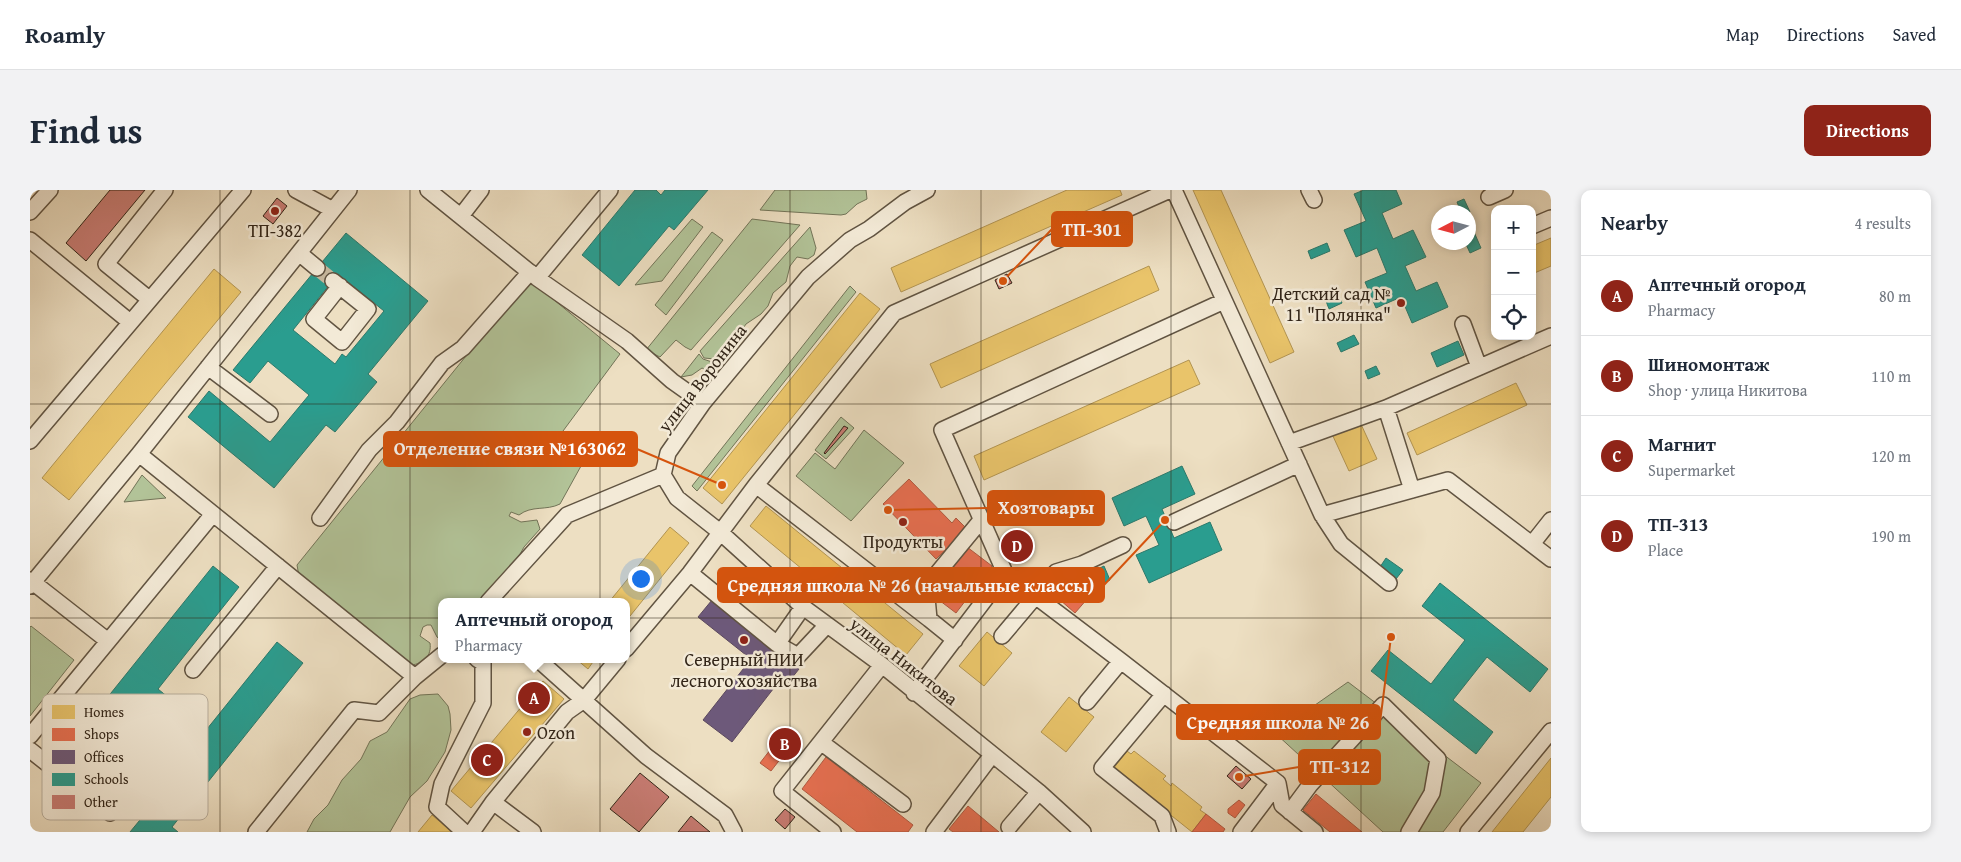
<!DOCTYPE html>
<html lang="en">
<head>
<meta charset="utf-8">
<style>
	body { margin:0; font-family:"Gentium Book Plus",serif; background:#f2f2f3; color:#1f2937 }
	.controls { position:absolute; right:15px; top:15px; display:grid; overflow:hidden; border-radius:10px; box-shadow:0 2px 8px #0003 }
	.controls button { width:45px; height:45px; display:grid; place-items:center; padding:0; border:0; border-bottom:1px solid #e0e1e3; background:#fff; color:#1f2937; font:25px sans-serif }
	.compass { position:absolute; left:1401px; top:15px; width:45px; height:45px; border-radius:50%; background:#fff; box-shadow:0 2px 8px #0003; rotate:264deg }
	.you { position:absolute; left:610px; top:388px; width:18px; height:18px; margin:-12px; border:4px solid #fff; border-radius:50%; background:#1a73e8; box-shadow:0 0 0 8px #1a73e833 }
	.badge { display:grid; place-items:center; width:32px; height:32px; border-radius:50%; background:#8f2418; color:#fff; font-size:16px; font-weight:700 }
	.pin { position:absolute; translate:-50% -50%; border:2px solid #fff; box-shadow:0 1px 5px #0006 }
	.popup { position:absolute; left:408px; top:408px; width:192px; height:65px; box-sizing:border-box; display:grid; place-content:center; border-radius:10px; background:#fff; filter:drop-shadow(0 1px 4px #0005); font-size:16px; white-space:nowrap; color:#747a83 }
	.popup b { font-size:19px; color:#1f2937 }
	.popup::after { content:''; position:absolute; left:50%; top:100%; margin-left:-10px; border:10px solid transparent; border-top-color:#fff }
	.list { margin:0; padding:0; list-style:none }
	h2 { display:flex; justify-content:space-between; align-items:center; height:65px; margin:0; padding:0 20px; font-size:21px }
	h2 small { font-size:16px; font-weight:400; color:#747a83 }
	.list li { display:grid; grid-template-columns:32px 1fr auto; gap:15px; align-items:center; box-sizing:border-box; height:80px; padding:0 20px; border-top:1px solid #e0e1e3 }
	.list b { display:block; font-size:19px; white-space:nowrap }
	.list p { margin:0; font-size:16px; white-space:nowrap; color:#747a83 }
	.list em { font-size:16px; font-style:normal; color:#747a83 }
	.icon { flex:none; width:28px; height:28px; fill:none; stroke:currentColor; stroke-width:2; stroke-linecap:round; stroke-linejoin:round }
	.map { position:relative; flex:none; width:1521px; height:642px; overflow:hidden; border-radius:10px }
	header { display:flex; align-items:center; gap:30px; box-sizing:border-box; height:70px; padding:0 25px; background:#fff; border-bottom:1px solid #e0e1e3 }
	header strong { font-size:24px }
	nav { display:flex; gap:28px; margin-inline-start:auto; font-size:18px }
	.intro { display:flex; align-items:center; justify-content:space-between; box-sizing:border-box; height:120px; padding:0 30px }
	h1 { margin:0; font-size:35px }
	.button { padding:12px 22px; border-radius:10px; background:#8f2418; color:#fff; font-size:18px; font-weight:700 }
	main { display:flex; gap:30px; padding:0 30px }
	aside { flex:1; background:#fff; border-radius:10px; box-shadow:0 2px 8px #0003 }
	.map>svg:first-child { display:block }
</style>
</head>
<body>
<header>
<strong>Roamly</strong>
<nav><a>Map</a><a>Directions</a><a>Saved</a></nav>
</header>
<div class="intro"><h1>Find us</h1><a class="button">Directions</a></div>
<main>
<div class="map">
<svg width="1521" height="642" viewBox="0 0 1521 642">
	<rect width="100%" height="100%" fill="#eddfc2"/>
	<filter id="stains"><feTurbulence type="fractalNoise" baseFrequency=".004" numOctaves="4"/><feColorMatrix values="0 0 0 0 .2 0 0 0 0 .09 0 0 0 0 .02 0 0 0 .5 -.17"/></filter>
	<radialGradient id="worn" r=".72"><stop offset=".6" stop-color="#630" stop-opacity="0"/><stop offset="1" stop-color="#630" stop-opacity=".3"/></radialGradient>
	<path fill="#b2c398" stroke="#727458" d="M745,0h91l1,9 -10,5 -11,10 -5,1 -81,-5z
		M662,29l11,8 -41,54 -27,4z
		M722,29l48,6 -109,125 -6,-3 -9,-7 -16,17 -14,-7z
		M780,37l6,21 -2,7 -6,4 -11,-2 -7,9 -4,16 -13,11 -5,13 -7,8 -15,10 -19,28 -12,7 -11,-1 -4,-7z
		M682,42l11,8 -57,75 -11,-10z
		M501,94l6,2 83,68 -57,77 7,18 16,8 -26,47c-14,7 -28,1 -41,11l-8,-3 -2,4 12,6 16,-2 3,9 -16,18 -10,18 -29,37h-43l-1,38 -4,-3 -6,-12h-4l-4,2 -3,9 10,7c2,13 -7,21 -19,22l-112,-89 -2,-11 224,-277 4,-3z
		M820,96l6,6 -159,199 -5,-5z
		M669,164l4,5 12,4 -7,8 -6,-3 -10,7 -11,2z
		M811,227l13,11 -28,31 -11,-9z
		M834,240l40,33 -53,58 -55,-45 19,-23 20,16z
		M112,285l24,23 -42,4z
		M1,436l43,34 -44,56v-89z
		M1318,492l133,101 -38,49h-60l-108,-99z
		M408,504l10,12 2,8 1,16 -6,22 -18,29 -17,16 -20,35h-83l7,-13 14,-14 14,-25 19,-21 9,-18 17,-9 23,-33 10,-4z"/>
	<path fill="#e9c46a" stroke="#b29451" d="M1037,0h53l2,5 -221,97 -10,-24z
		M1163,0h28l73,162 -24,11z
		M1521,48v28l-19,8v-28z
		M1119,76l10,24 -218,98 -11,-24z
		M184,79l27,23 -172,208 -27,-22z
		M830,103l20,16 -158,195 -19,-16z
		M1159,170l11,24 -216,96 -10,-24z
		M1486,193l11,22 -110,50 -10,-22z
		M1330,232l17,37 -28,12 -17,-37z
		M736,316l157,128 -17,21 -156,-129z
		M640,337l19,16 -63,78v-19h-17z
		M957,442l25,21 -28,33 -25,-20z
		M546,469h19l-7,10z
		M513,491l21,18 -93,109 -20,-17z
		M1039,507l25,20 -28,35 -25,-20z
		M1097,561l4,3 3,-3 32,25 -3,3 8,7 1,-3 30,24 -2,3 6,4 -14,18 -79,-63z
		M1521,568v39l-28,35h-31z
		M402,625l20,17h-34z"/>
	<path fill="#e76f51" stroke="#b15940" d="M879,289l43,44 4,-5 11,11 -31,30 -53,-55z
		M937,357l25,19 -36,47 -25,-19z
		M1035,389l23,19 -13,15 -23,-20 -1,-4 4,-4 6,-1z
		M751,546l11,8 -21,27 -11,-8z
		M796,567l87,68 -5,7h-51l-55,-43z
		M1286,604l46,38h-32l-27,-22z
		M1209,610l6,5 -10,13 -7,-5v-4z
		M938,616l31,26h-46l-4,-3z
		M1176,624l19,15 -2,3h-31z"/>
	<path fill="#6d597a" stroke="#5b495d" d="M682,410l87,69 -16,20 -6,-5 -45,58 -29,-22 48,-61 -53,-42z"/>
	<path fill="#2a9d8f" stroke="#2c796b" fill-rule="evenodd" d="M605,0h21l5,5 4,-5h43l-34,40 -5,-4 -50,60 -37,-31z
		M1334,0h32l6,14 -20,9 11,26 20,-9 13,27 -21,9 11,25 21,-9 11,25 -36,16 -11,-26 -25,11 -11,-26 22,-9 -10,-25 -21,9 -12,-27 22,-9 -12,-27z
		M1434,9l6,13h-9l-4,-10z
		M1444,42l7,16 -11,5 -5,-11h3v-7z
		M316,43l82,68 -60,73 9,8 -42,50 -9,-7 -52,63 -86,-71 21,-26 61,51 39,-47 -41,-34 -18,22 -17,-13zM308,84l46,37 -38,46 -4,-3 -7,10 -42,-34z
		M1297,53l3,8 -19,8 -3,-8z
		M1309,106l3,7 -13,6 -3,-8z
		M1324,145l5,9 -18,8 -4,-9z
		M1428,151l6,14 -27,12 -6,-14z
		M1346,176l4,8 -12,5 -3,-8z
		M1152,276l13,28 -33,15 12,29 36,-16 12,28 -73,33 -13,-28 23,-10 -13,-29 -22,10 -12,-28z
		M1356,368l17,12 -7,9 -16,-12z
		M183,376l26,21 -81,102 49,40 70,-87 26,21 -131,164 6,5h-48l19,-23 -4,-3 55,-70 -48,-39 -59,74 -27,-22z
		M1074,376l6,14 -17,8 -6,-14z
		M1410,393l108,86 -18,23 -43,-35 -34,43 40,32 -17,22 -105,-83 17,-21 43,34 34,-44 -43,-34z"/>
	<path fill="#c97c74" stroke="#322518" d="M80,0h35l-59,71 -20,-18z
		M247,8l10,8 -14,18 -10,-8z
		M977,84l5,9 -13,6 -4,-9z
		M814,236l4,2 -23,26 -1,-1z
		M988,348l7,7 -9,10 -8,-7z
		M1206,576l15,13 -9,10 -15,-13z
		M610,583l29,24 -30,35 -29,-23z
		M755,619l10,8 -10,12 -10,-9z
		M661,626l19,16h-32z"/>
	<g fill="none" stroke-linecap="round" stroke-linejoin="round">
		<path stroke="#c8baa0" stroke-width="15" stroke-dasharray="15 8" stroke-linecap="butt" d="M287,78l16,13"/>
		<defs>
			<path id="minor" d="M266,0l37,20
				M398,0l109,88 90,63 45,40 31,22
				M1144,0l148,325 19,29 48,39
				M1279,0l5,10
				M1459,7l16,-7
				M0,22l20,-22
				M431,26l20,-26
				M1502,36l19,-8
				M0,50l100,82
				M269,63l18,15
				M507,88l73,-88
				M303,91l35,28 -26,33 -28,-23 26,-33
				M119,109l-43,-35 59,-74
				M1194,111l-282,129 63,143 116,88 157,122 4,22 33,27
				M1433,134l16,43
				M178,177l62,47
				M0,251l213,-251
				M1259,253l97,-35
				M109,264l276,223
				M633,285l14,23 43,34 83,75 79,58 157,127 44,40
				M633,285l5,-22 35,-50 105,-126 42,-37 19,-11 36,-27 22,-12
				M726,295l173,134
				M1382,300l-26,-82 165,-72
				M1292,325l126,-35 103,79
				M290,328l49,-68 28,-28 45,-59 21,-15 67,-76
				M1144,332l125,-58
				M1502,354l19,-24
				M660,383l87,71 26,-37
				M0,390l78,61
				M0,396l109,-132 210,-264
				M458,412l79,-87 96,-40
				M972,446l54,-64 26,-8 41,-19
				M925,450l-26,-21 -3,-32 56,-68
				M747,454l21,12 29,-31
				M596,459l64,-76 66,-88 138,-172 276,-123
				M512,473l104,93 79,59 9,17
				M163,480l85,-104
				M884,503l91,-120
				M1134,504l-62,74 60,48 6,16
				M1057,512l34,-41
				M0,546l183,-222
				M792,553l81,61
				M0,560l80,63 58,-79
				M463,612l40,30
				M1260,622l20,-27 73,-80 55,54 -6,34 -23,39
				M979,637l30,-35
				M226,642l98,-122 25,3 36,-36 27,-22
				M434,642l-27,-25 5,-23 41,-81v-40l-6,-4
				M442,642l21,-30 74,-90 17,-12 34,-41
				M803,642l-51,-41 100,-126
				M904,642l58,-77
				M1211,642l37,-49
				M1438,642l83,-101"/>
		</defs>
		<use href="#minor" stroke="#615442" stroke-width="18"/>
		<use href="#minor" stroke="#f3ead7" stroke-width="15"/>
	</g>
	<path fill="none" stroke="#322518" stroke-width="1" stroke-opacity="0.55" d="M190,0v642M380,0v642M570,0v642M760,0v642M951,0v642M1141,0v642M1331,0v642M0,214h1521M0,428h1521"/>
	<g fill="#8f2418" stroke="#f3ead7" stroke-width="2">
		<circle cx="245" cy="21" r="5"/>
		<circle cx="1371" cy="113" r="5"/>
		<circle cx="873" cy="332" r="5"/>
		<circle cx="714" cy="450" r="5"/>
		<circle cx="497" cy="542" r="5"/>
	</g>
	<g text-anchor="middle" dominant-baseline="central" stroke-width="5" stroke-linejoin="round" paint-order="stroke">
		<g font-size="18" fill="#322518" stroke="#f3ead7">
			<text x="245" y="40">ТП-382</text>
			<text x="1361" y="103" text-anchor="end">Детский сад №<tspan x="1361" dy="21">11 "Полянка"</tspan></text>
			<text x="873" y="351">Продукты</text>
			<text x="714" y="469">Северный НИИ<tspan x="714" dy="21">лесного хозяйства</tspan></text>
			<text x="507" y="542" text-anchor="start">Ozon</text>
		</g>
		<g font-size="18" fill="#322518" stroke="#f3ead7">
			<text transform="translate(672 188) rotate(-52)">улица Воронина</text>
			<text transform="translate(874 471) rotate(38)">улица Никитова</text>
		</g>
	</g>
	<rect x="12" y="504" width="166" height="126" rx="8" fill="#f3ead7" stroke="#b9af9e" stroke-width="1"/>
	<rect x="22" y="515" width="23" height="14" fill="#e9c46a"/>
	<rect x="22" y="538" width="23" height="13" fill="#e76f51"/>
	<rect x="22" y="560" width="23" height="14" fill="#6d597a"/>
	<rect x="22" y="583" width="23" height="13" fill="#2a9d8f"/>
	<rect x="22" y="605" width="23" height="14" fill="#c97c74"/>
	<g font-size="14" fill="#322518">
		<text x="54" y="527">Homes</text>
		<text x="54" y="549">Shops</text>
		<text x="54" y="572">Offices</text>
		<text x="54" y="594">Schools</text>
		<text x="54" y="617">Other</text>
	</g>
	<path fill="none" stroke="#d6540d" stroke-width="2" d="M973 91L1022 39M692 295L607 259M858 320L958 318M1135 330L1074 395M1361 447L1350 532M1209 587L1269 577"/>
	<g fill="#d6540d" stroke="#f3ead7" stroke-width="2">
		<circle cx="973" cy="91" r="5"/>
		<circle cx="692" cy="295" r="5"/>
		<circle cx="858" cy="320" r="5"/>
		<circle cx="1135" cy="330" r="5"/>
		<circle cx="1361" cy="447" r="5"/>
		<circle cx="1209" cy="587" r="5"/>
	</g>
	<g fill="#d6540d" stroke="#d6540d" stroke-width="2">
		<rect x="1022" y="22" width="80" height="34" rx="5"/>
		<rect x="354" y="242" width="253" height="34" rx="5"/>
		<rect x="958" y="301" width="116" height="34" rx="5"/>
		<rect x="688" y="378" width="386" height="34" rx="5"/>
		<rect x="1147" y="515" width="203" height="34" rx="5"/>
		<rect x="1269" y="560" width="81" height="34" rx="5"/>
	</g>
	<g font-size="19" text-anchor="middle" font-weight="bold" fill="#fff">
		<text x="1062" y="46">ТП-301</text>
		<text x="480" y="265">Отделение связи №163062</text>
		<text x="1016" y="324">Хозтовары</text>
		<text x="881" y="402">Средняя школа № 26 (начальные классы)</text>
		<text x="1248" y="539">Средняя школа № 26</text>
		<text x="1310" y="583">ТП-312</text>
	</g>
	<rect width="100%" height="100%" filter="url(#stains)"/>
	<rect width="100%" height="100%" fill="url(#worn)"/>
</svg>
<div class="controls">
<button>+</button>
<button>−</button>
<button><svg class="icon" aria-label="locate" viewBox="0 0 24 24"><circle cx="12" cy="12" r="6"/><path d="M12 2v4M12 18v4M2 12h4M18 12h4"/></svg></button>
</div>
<svg class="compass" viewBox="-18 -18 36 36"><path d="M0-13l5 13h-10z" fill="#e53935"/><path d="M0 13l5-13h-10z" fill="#747a83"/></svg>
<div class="you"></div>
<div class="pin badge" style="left:504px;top:508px">A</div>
<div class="popup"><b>Аптечный огород</b>Pharmacy</div>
<div class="pin badge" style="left:755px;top:554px">B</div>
<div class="pin badge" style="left:457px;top:570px">C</div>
<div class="pin badge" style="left:987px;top:356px">D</div>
</div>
<aside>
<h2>Nearby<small>4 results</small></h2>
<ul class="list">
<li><span class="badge">A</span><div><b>Аптечный огород</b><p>Pharmacy</p></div><em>80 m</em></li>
<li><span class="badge">B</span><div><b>Шиномонтаж</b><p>Shop · улица Никитова</p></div><em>110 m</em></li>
<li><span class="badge">C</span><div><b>Магнит</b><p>Supermarket</p></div><em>120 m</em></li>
<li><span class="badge">D</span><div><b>ТП-313</b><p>Place</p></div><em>190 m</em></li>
</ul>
</aside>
</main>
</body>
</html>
